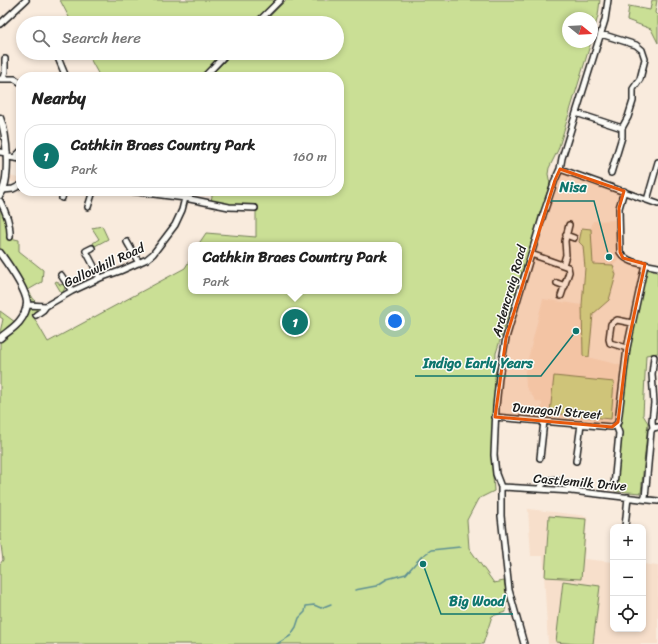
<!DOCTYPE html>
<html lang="en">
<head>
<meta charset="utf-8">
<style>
	body { margin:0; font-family:Sriracha,sans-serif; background:#f2f2f2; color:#222 }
	.controls { position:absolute; right:12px; bottom:12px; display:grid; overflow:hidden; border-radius:8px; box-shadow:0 2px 6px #0003 }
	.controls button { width:36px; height:36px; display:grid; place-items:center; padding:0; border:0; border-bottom:1px solid #e0e0e0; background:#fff; color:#222; font:20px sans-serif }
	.compass { position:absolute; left:562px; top:12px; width:36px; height:36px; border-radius:50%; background:#fff; box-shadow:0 2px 6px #0003; rotate:108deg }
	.you { position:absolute; left:395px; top:321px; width:14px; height:14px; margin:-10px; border:3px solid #fff; border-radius:50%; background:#1a73e8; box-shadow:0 0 0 6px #1a73e833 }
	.badge { display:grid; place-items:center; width:26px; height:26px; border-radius:50%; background:#0f766e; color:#fff; font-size:13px; font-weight:700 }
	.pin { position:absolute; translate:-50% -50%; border:2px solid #fff; box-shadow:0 1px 4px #0006 }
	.popup { position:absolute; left:188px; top:242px; width:214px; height:52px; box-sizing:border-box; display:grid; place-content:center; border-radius:8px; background:#fff; filter:drop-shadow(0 1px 3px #0005); font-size:13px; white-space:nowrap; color:#767676 }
	.popup b { font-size:15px; color:#222 }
	.popup::after { content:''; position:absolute; left:50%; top:100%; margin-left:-8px; border:8px solid transparent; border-top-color:#fff }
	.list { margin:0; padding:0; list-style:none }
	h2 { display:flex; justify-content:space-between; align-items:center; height:52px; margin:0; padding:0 16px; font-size:17px }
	h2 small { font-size:13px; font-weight:400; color:#767676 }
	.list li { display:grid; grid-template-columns:26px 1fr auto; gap:12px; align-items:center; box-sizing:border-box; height:64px; margin:0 8px 8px; padding:0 8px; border:1px solid #e0e0e0; border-radius:16px }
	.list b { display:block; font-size:15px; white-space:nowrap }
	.list p { margin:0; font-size:13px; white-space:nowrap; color:#767676 }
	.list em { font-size:13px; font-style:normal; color:#767676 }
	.icon { flex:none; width:22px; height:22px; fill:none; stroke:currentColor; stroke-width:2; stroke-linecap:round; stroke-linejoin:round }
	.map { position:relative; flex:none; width:658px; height:644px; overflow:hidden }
	.search { position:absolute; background:#fff; box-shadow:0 2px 6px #0003; left:16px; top:16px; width:328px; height:44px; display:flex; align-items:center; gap:10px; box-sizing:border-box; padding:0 14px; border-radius:22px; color:#767676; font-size:15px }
	.panel { position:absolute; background:#fff; box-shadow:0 2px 6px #0003; left:16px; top:72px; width:328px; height:124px; border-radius:16px }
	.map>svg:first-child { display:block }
</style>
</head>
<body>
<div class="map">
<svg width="658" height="644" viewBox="0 0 658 644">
	<rect width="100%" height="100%" fill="#f9ebdd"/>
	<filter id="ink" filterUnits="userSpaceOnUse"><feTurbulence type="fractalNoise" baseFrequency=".025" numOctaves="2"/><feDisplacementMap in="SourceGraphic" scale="8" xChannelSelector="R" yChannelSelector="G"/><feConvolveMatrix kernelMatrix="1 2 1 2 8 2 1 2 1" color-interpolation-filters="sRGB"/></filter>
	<g filter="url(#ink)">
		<path fill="#f7dfcb" d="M7,175l14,4v3l-2,1 -12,-2z
			M617,220l1,41 -5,4 -20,-1 -2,-35 2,-8z
			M543,299l39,6 1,51 37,9 -7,58 -73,-7 2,-13 -6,-2 -10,-14 -1,-16z
			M528,509l59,7 -3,43 29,3v67h30v-65l15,2v78h-110l-5,-88h-12z"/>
		<path fill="#cadf95" stroke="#737e58" d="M60,0h216l-23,23h-181z
			M286,0h314l-2,16 -6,22v-20h-24v24h23l-33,108 -9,18 -1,6 2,10 -54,169 -4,108 2,30 -16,8 -11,21 2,28 25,35 10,-2 5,21 -4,1 1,9 -14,4 -9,28h-483v-80l3,-4 -3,-22v-197c11,-9 23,-17 29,-30l5,-3h7l-8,8 15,26 137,-74 6,-10v33h208v-46h-201l8,-12 50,4v-31l-22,-1 -23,-4 2,-10h126v-114h-130l24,-24h104v-30h-74z
			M652,0h5l-2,13 3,3v27l-7,-14 -24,-9 2,-14 21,4z
			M87,53h137l-23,24h-101z
			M0,204l8,20 2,14 9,2v11l24,19 -1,12 -14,8 8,13 -6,-3 -19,-35 -11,-15z
			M102,226l6,13 -13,7 -2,-3 6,-4 -7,-11z
			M582,228l9,1 2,35 20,1 3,10 -7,25 -16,14 -4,43 -6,-1 -1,-51 3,-37 -2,-22 -4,-4z
			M646,269l12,3v81l-12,2 -3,60 5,8 -7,70 -26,-2 12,-140z
			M57,281l3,4 4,-1 1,4 -3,6 -7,-12z
			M0,311l15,11 -15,13c0,-6 2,-10 3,-16l-3,-2z
			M554,376l60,6 -3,37 -61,-6z
			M549,516l37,3 -5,60 -36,-2z
			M563,581l37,5 -7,58h-17l-20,-2z"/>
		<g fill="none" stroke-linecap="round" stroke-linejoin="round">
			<path stroke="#5d8f92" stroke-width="1.5" d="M355,590l21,-4 11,-7 19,-5 15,-17 10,-7 29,-3
				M277,644l13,-8 6,-9 3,-9 6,-6 1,-6 8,-1 7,3 10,-4"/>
			<defs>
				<path id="minor" d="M257,23l23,-23
					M0,24l26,-24
					M601,34l35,11 6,5 3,9 -5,20 -7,10v12l-5,16 -6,11v9l-11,36
					M56,53l10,24
					M204,77l23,-24
					M3,78l2,-7v-12
					M0,79h15l6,4
					M576,113l46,15
					M0,152l7,1
					M8,157l13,2
					M15,157l6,-6
					M560,169l98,35
					M3,190l10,-1 8,-4
					M131,191l54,7 44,9 26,1
					M624,191l-5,17 1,44c7,12 25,12 38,15
					M62,198l2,-7
					M647,200l11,-38
					M0,201c6,11 11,23 10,36
					M88,207l5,-16
					M566,235l8,3
					M127,242l12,21
					M92,248l-6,3 14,27
					M531,254l37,13 1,5 -8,24
					M563,265l3,-10 -1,-14 4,-16
					M61,275l11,16
					M557,283l8,3
					M27,305l19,1 26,-15 28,-13 20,-7 27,-12 6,-5 22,-29 7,-15 3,-12
					M36,315l7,-5 3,-4
					M627,348l-17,-5 -1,-4 2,-15 6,-4 15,3
					M495,417l117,10 4,-2
					M653,428l-1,-7 2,-18 -2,-29 2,-17
					M540,458l4,-37
					M576,461l5,-37
					M614,486l5,-53 -3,-8 2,-3 9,-74 18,-84
					M501,487l71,4 86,10
					M539,489c9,-14 24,-11 33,2
					M645,498l6,-67 2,-3 5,-1
					M625,527l3,-30
					M524,644l-15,-54 -8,-74v-29l-5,-13 -2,-19 2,-48 3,-30 7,-39 37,-123 12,-35 5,-11 2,-11 43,-138 3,-20"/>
				<path id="major" d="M0,118c7,16 11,63 0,77
					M0,253c8,11 26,37 27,49 0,8 -3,14 -8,20 -5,6 -13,11 -19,16"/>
			</defs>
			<use href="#minor" stroke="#1c1c1c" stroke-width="8"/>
			<use href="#major" stroke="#1c1c1c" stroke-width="9"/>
			<use href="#minor" stroke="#fdfcf7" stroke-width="5"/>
			<use href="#major" stroke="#fdfcf7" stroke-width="6"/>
		</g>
	</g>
	<path fill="#e8590c" fill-opacity="0.2" stroke="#e8590c" stroke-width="3" stroke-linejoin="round" d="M560,169l64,22 -5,17 1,44 3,6 22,6 -18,84 -9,74 -6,5 -117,-10 11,-79 49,-158z"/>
	<g text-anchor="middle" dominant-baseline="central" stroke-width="3" stroke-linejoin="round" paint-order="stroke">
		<g font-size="13" fill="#1c1c1c" stroke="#fdfcf7">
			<text transform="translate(104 265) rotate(-25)">Gallowhill Road</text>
			<text transform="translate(509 291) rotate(-74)">Ardencraig Road</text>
			<text transform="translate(557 411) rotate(5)">Dunagoil Street</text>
			<text transform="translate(580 482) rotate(5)">Castlemilk Drive</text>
		</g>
	</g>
	<path fill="none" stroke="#0f766e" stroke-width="1.5" d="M609 257L594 201H551M576 331L541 376H415M423 564L441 614H513"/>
	<g fill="#0f766e" stroke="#fdfcf7" stroke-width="1.5">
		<circle cx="609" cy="257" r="4"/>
		<circle cx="576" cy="331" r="4"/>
		<circle cx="423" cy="564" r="4"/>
	</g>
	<g font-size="14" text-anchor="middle" font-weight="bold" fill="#0f766e" stroke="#fdfcf7" stroke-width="3" stroke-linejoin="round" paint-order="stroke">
		<text x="573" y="192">Nisa</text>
		<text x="478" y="368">Indigo Early Years</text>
		<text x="477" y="606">Big Wood</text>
	</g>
</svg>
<div class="controls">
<button>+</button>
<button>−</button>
<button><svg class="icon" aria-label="locate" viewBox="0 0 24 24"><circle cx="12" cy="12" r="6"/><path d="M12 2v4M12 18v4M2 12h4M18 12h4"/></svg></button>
</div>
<svg class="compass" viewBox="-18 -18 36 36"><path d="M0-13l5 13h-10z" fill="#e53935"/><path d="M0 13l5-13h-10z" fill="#767676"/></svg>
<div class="you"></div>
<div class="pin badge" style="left:295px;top:322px">1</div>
<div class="popup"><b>Cathkin Braes Country Park</b>Park</div>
<div class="search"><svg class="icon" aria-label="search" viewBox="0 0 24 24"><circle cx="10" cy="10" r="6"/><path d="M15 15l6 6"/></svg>Search here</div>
<section class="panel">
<h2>Nearby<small></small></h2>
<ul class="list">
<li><span class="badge">1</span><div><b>Cathkin Braes Country Park</b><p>Park</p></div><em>160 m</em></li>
</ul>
</section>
</div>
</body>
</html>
